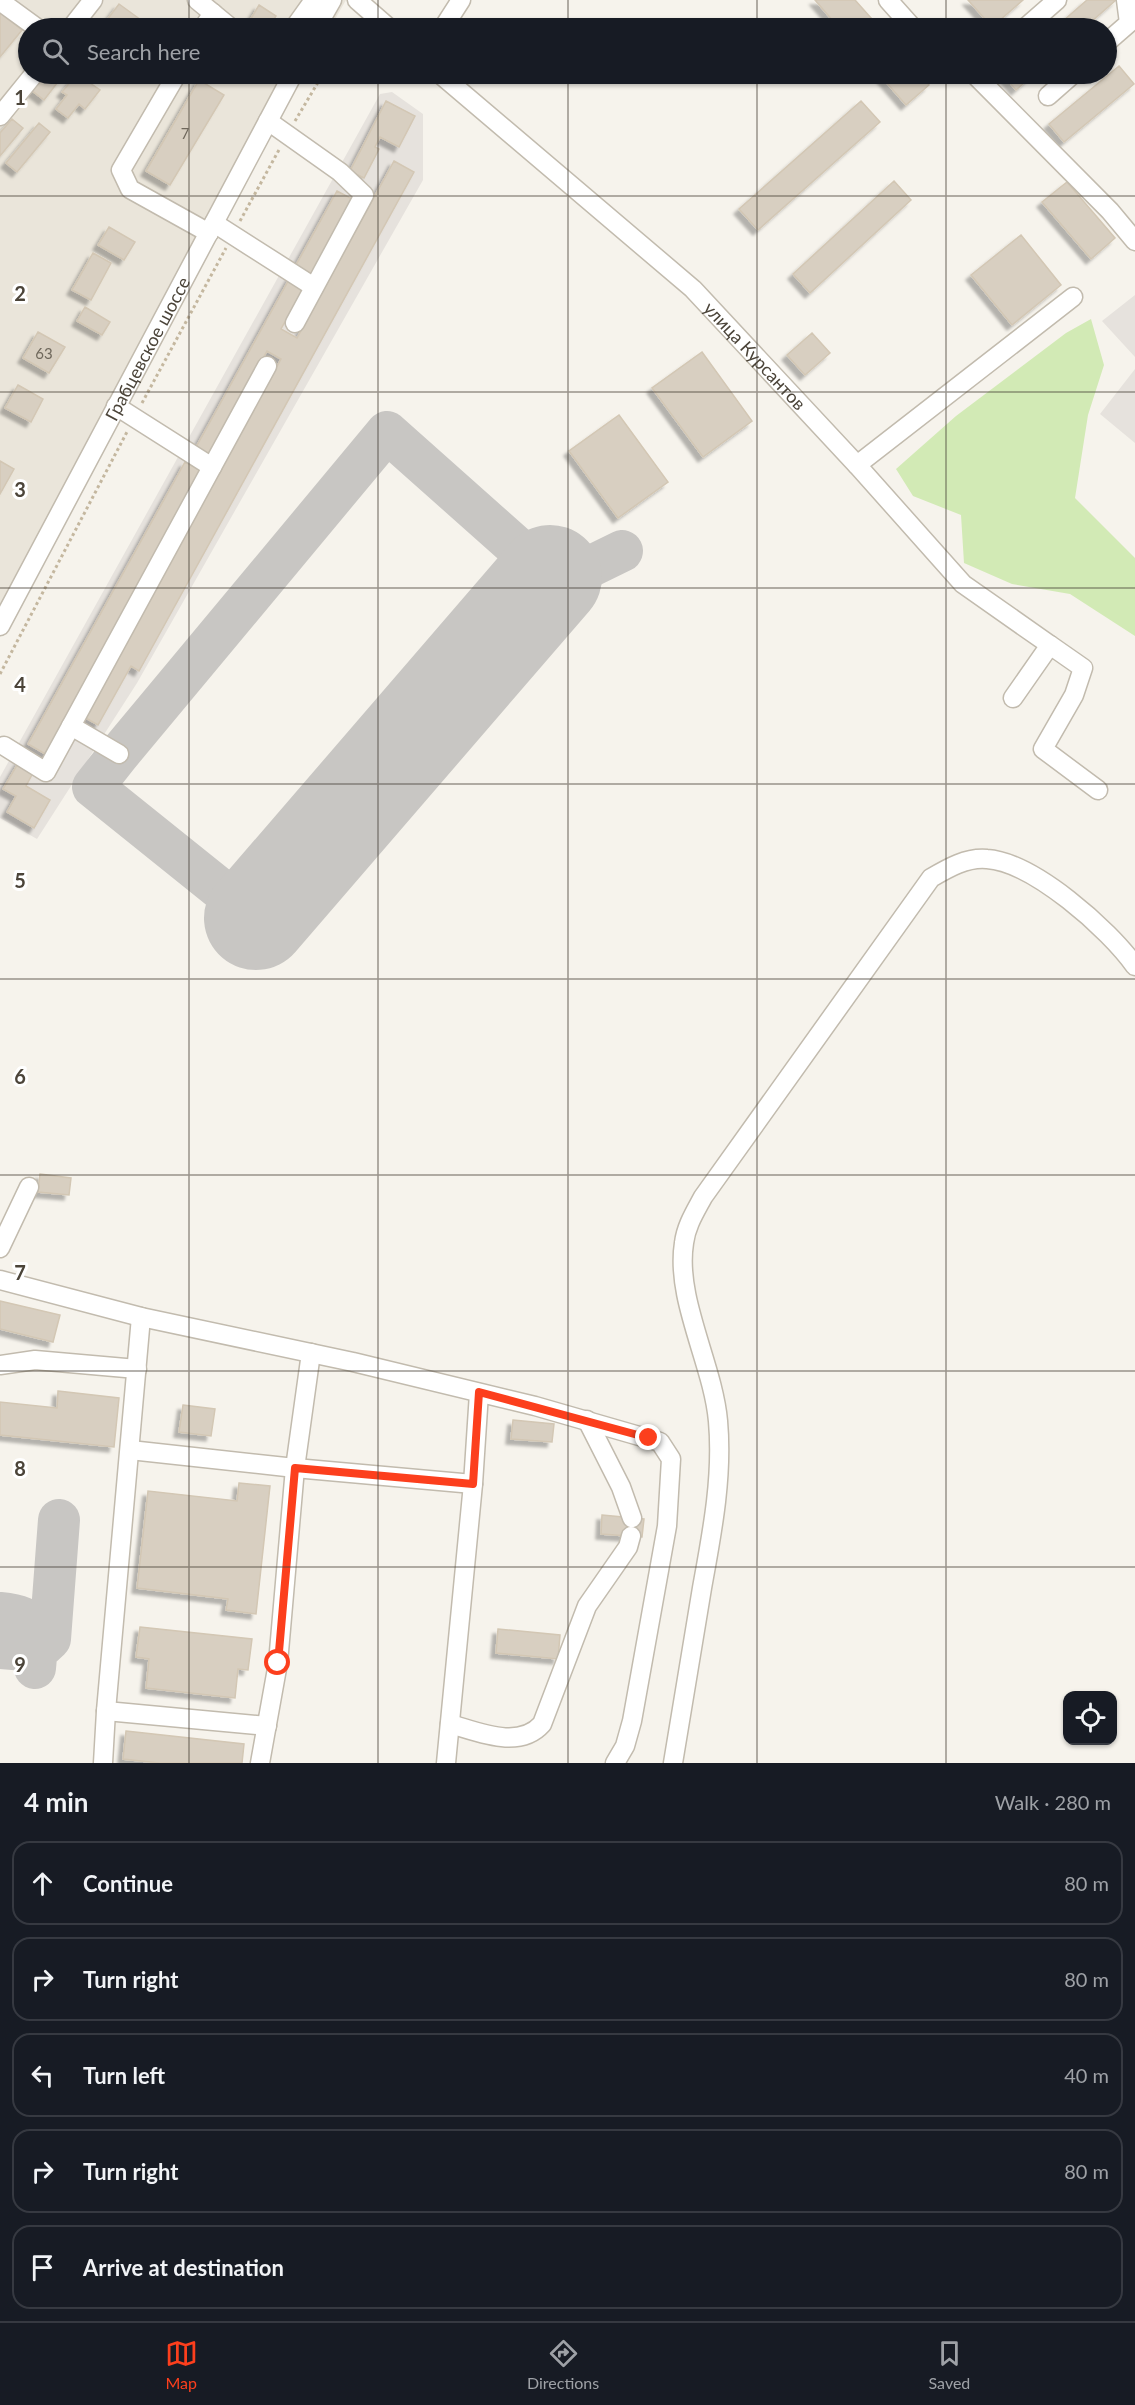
<!DOCTYPE html>
<html lang="en">
<head>
<meta charset="utf-8">
<style>
	body { margin:0; font-family:Lato,sans-serif; background:#20242c; color:#f1f3f6 }
	.controls { position:absolute; right:18px; bottom:18px; display:grid; overflow:hidden; border-radius:12px; box-shadow:0 2px 4px #0004 }
	.controls button { width:54px; height:54px; display:grid; place-items:center; padding:0; border:0; border-bottom:2px solid #363941; background:#171b24; color:#f1f3f6; font:30px sans-serif }
	.stop { position:absolute; width:18px; height:18px; margin:-14px; border:4px solid #fc3f1d; border-radius:50%; background:#fff }
	.stop.end { background:#fc3f1d; border-color:#fff; box-shadow:0 2px 6px #0008 }
	.list { margin:0; padding:0; list-style:none }
	h2 { display:flex; justify-content:space-between; align-items:center; height:78px; margin:0; padding:0 24px; font-size:26px }
	h2 small { font-size:20px; font-weight:400; color:#9ea1a6 }
	.list li { display:grid; grid-template-columns:39px 1fr auto; gap:18px; align-items:center; box-sizing:border-box; height:84px; margin:0 12px 12px; padding:0 12px; border:2px solid #363941; border-radius:18px }
	.list b { display:block; font-size:22px; white-space:nowrap }
	.list em { font-size:20px; font-style:normal; color:#9ea1a6 }
	.icon { flex:none; width:33px; height:33px; fill:none; stroke:currentColor; stroke-width:2; stroke-linecap:round; stroke-linejoin:round }
	.map { position:relative; flex:none; width:1135px; height:1763px; overflow:hidden }
	.search { position:absolute; background:#171b24; box-shadow:0 2px 4px #0004; left:18px; right:18px; top:18px; height:66px; display:flex; align-items:center; gap:15px; box-sizing:border-box; padding:0 21px; border-radius:33px; color:#9ea1a6; font-size:22px }
	.sheet { height:558px; background:#171b24 }
	nav { display:flex; justify-content:space-around; align-items:center; box-sizing:border-box; height:84px; border-top:2px solid #363941; background:#171b24; font-size:16px; color:#9ea1a6 }
	nav a { display:grid; justify-items:center; gap:3px }
	nav .on { color:#fc3f1d }
	.map>svg:first-child { display:block }
</style>
</head>
<body>
<div class="map">
<svg width="1135" height="1763" viewBox="0 0 1135 1763">
	<defs>
		<filter id="shadow"><feDropShadow dx="-5" dy="5" stdDeviation="1.5" flood-color="#0004"/></filter>
	</defs>
	<rect width="100%" height="100%" fill="#f6f3ec"/>
	<path fill="#eae5da" d="M0,0h346l-16,28h-302v46h276l-304,563z"/>
	<path fill="#e6e2dd" d="M392,92l31,22v66l-286,503 -100,156 -37,-21v-41l380,-683z
		M1135,295v62l-33,-36z
		M1135,369v74l-35,-29z"/>
	<path fill="#d2eab5" d="M1091,319l13,46 -16,50 -13,83 60,60v78l-65,-42 -58,-10 -48,-21 -3,-48 -48,-19 -17,-27 60,-53 110,-83z"/>
	<g fill="none" stroke-linecap="round" stroke-linejoin="round">
		<path stroke="#c8c6c3" stroke-width="42" d="M256,918l-163,-131 26,-33 268,-322 163,145 23,-2 49,-24
			M0,1613c42,4 38,19 35,55
			M0,1648l37,3 13,-12 9,-119"/>
		<path stroke="#c8c6c3" stroke-width="104" d="M256,918l294,-341"/>
	</g>
	<path fill="#d8cfc1" stroke="#d3c7b4" stroke-width="1.5" filter="url(#shadow)" d="M815,0h40l25,28h-41z
		M968,0h55l-31,27z
		M1087,0h29l-32,28h-29z
		M119,4l33,24h-51z
		M259,5l17,11 -8,12h-20l-2,-1z
		M0,13l22,17 -22,27z
		M1119,66l15,18 -70,58 -15,-18z
		M44,74h20l-20,26 -13,-10z
		M77,74l23,16 -15,19 -6,-5 -11,14 -12,-9 11,-14 -5,-3z
		M879,74h41l9,11 -23,20z
		M1005,74h29l-18,16 -13,-15z
		M199,80l25,15 -54,90 -24,-14z
		M386,101l29,15 -16,31 -19,-10 -5,10 4,2 -15,29 -14,-7z
		M861,101l19,21 -122,108 -19,-21z
		M12,119l11,9 -23,28v-23z
		M39,123l11,9 -33,40 -11,-9z
		M394,161l20,11 -275,499 -8,-5 -33,59 -14,-8 197,-358 -14,-8 -58,106 -14,-8 96,-173 15,8 -25,45 16,9z
		M894,181l17,19 -101,93 -17,-19z
		M1067,182l48,56 -24,21 -49,-57z
		M337,191l17,9 -41,75 -17,-10z
		M109,227l26,15 -11,18 -26,-15z
		M1021,235l40,50 -49,40 -41,-50z
		M93,253l18,10 -20,37 -19,-10z
		M85,307l25,15 -8,13 -25,-14z
		M38,332l27,15 -16,26 -26,-15z
		M812,333l18,20 -25,22 -18,-20z
		M702,352l50,69 -49,36 -51,-69z
		M18,385l25,14 -12,23 -26,-14z
		M619,415l49,67 -50,36 -49,-67z
		M0,461l14,8 -14,25z
		M185,462l18,10 -156,283 -19,-11z
		M20,760l15,9 -9,17 24,14 -16,28 -27,-16 9,-16 -13,-7z
		M40,1174l31,4 -2,17 -31,-3z
		M0,1301l60,14 -7,27 -53,-13z
		M58,1391l61,7 -5,49 -114,-12v-33l57,6z
		M183,1405l32,4 -4,27 -32,-4z
		M513,1420l41,4 -2,18 -41,-3z
		M239,1483l31,3 -14,128 -30,-4 2,-11 -91,-11 11,-97 89,10z
		M602,1515l42,4 -2,18 -41,-3z
		M140,1627l112,12 -4,31 -10,-1 -3,29 -89,-10 3,-29 -13,-2z
		M498,1629l62,6 -2,24 -62,-6z
		M126,1731l118,13 -2,19h-83l-36,-4z"/>
	<g fill="none" stroke-linecap="round" stroke-linejoin="round">
		<defs>
			<g id="minor">
				<path d="M197,0l34,28"/>
				<path d="M357,0l32,28"/>
				<path d="M888,0l25,28"/>
				<path d="M0,1l37,27"/>
				<path d="M71,28l22,-28"/>
				<path d="M203,28l10,-15"/>
				<path d="M294,28l20,-28"/>
				<path d="M316,28l16,-28"/>
				<path d="M443,28l18,-28"/>
				<path d="M1025,28l32,-28"/>
				<path d="M1106,43l23,-20 -3,-23"/>
				<path d="M177,74l-56,96 9,19 79,44"/>
				<path id="s1" d="M440,74l253,215 164,176 216,-168"/>
				<path d="M974,74l136,137 25,30"/>
				<path d="M1048,96l25,-22"/>
				<path d="M0,116l34,-42"/>
				<path d="M268,121l72,51 24,23 -69,128"/>
				<path d="M214,223l100,64"/>
				<path d="M116,406l96,61 55,-101"/>
				<path d="M857,465l106,119 87,61 -37,53"/>
				<path id="s2" d="M0,626l293,-552"/>
				<path d="M1050,645l33,23 -9,27 -31,54 55,41"/>
				<path d="M71,726l48,28"/>
				<path d="M4,746l42,26 166,-305"/>
				<path d="M0,1248l29,-61"/>
				<path d="M0,1280l141,37 212,45 182,44 125,36 11,17 -4,67 -35,195 -7,25 -10,17"/>
				<path d="M0,1365l35,-5 102,9"/>
				<path d="M587,1420l34,67 11,31"/>
				<path d="M130,1450l165,18 178,16"/>
				<path d="M106,1711l161,15"/>
				<path d="M450,1724c29,8 69,26 92,0l45,-118 41,-59 3,-11"/>
				<path d="M103,1763l3,-52 35,-394"/>
				<path d="M260,1763l18,-100 17,-195 16,-115"/>
				<path d="M446,1763l27,-279 6,-91"/>
				<path d="M673,1763c10,-58 19,-117 29,-175 10,-55 21,-111 16,-167 -5,-57 -43,-122 -34,-178 2,-17 11,-31 19,-46l228,-319c17,-10 36,-21 56,-19 46,3 122,70 148,107"/>
			</g>
		</defs>
		<use href="#minor" stroke="#c2bbae" stroke-width="21"/>
		<path stroke="#c4b79f" stroke-width="3" stroke-dasharray="3 3" stroke-linecap="butt" d="M350,28l5,-8
			M295,121l28,-47
			M240,221l40,-73
			M142,403l84,-155
			M0,674l128,-244"/>
		<use href="#minor" stroke="#fff" stroke-width="18"/>
	</g>
	<g fill="none" stroke-linecap="round" stroke-linejoin="round">
		<path stroke="#fc3f1d" stroke-width="8" d="M278,1663l17,-195 178,16 6,-92 170,46"/>
	</g>
	<path fill="none" stroke="#4b4439" stroke-width="1.5" stroke-opacity="0.55" d="M189,0v28M378,0v28M568,0v28M757,0v28M946,0v28M189,74v1689M378,74v1689M568,74v1689M757,74v1689M946,74v1689M0,196h1135M0,392h1135M0,588h1135M0,784h1135M0,979h1135M0,1175h1135M0,1371h1135M0,1567h1135"/>
	<g text-anchor="middle" dominant-baseline="central" stroke-width="6" stroke-linejoin="round" paint-order="stroke">
		<g font-size="15" fill="#6e675b">
			<text x="185" y="133">7</text>
			<text x="44" y="353">63</text>
		</g>
		<g font-size="18" fill="#4b4439" stroke="#fff">
			<text stroke="none"><textPath href="#s2" startOffset="314">Грабцевское шоссе</textPath></text>
			<text stroke="none"><textPath href="#s1" startOffset="423">улица Курсантов</textPath></text>
		</g>
	</g>
	<g font-size="20" text-anchor="middle" font-weight="bold" fill="#4b4439" stroke="#fff" stroke-width="6" stroke-linejoin="round" paint-order="stroke">
		<text x="20" y="105">1</text>
		<text x="20" y="301">2</text>
		<text x="20" y="497">3</text>
		<text x="20" y="692">4</text>
		<text x="20" y="888">5</text>
		<text x="20" y="1084">6</text>
		<text x="20" y="1280">7</text>
		<text x="20" y="1476">8</text>
		<text x="20" y="1672">9</text>
	</g>
</svg>
<div class="controls">
<button><svg class="icon" aria-label="locate" viewBox="0 0 24 24"><circle cx="12" cy="12" r="6"/><path d="M12 2v4M12 18v4M2 12h4M18 12h4"/></svg></button>
</div>
<div class="stop" style="left:278px;top:1663px"></div>
<div class="stop end" style="left:649px;top:1438px"></div>
<div class="search"><svg class="icon" aria-label="search" viewBox="0 0 24 24"><circle cx="10" cy="10" r="6"/><path d="M15 15l6 6"/></svg>Search here</div>
</div>
<section class="sheet">
<h2>4 min<small>Walk · 280 m</small></h2>
<ul class="list">
<li><svg class="icon" aria-label="ahead" viewBox="0 0 24 24"><path d="M12 20V5M6 11l6-6 6 6"/></svg><div><b>Continue</b></div><em>80 m</em></li>
<li><svg class="icon" aria-label="right" viewBox="0 0 24 24"><path d="M7 20v-9h11M14 6l5 5-5 5"/></svg><div><b>Turn right</b></div><em>80 m</em></li>
<li><svg class="icon" aria-label="left" viewBox="0 0 24 24"><path d="M17 20v-9H6M10 6l-5 5 5 5"/></svg><div><b>Turn left</b></div><em>40 m</em></li>
<li><svg class="icon" aria-label="right" viewBox="0 0 24 24"><path d="M7 20v-9h11M14 6l5 5-5 5"/></svg><div><b>Turn right</b></div><em>80 m</em></li>
<li><svg class="icon" aria-label="arrive" viewBox="0 0 24 24"><path d="M6 21V4h12l-3 4 3 4H6"/></svg><div><b>Arrive at destination</b></div></li>
</ul>
</section>
<nav>
<a class="on"><svg class="icon" aria-label="map" viewBox="0 0 24 24"><path d="M3 6l6-2 6 2 6-2v14l-6 2-6-2-6 2zM9 4v14M15 6v14"/></svg>Map</a>
<a><svg class="icon" aria-label="directions" viewBox="0 0 24 24"><path d="M12 3l9 9-9 9-9-9zM9 14v-3h6M13 9l2 2-2 2"/></svg>Directions</a>
<a><svg class="icon" aria-label="saved" viewBox="0 0 24 24"><path d="M7 4h10v16l-5-4-5 4z"/></svg>Saved</a>
</nav>
</body>
</html>
